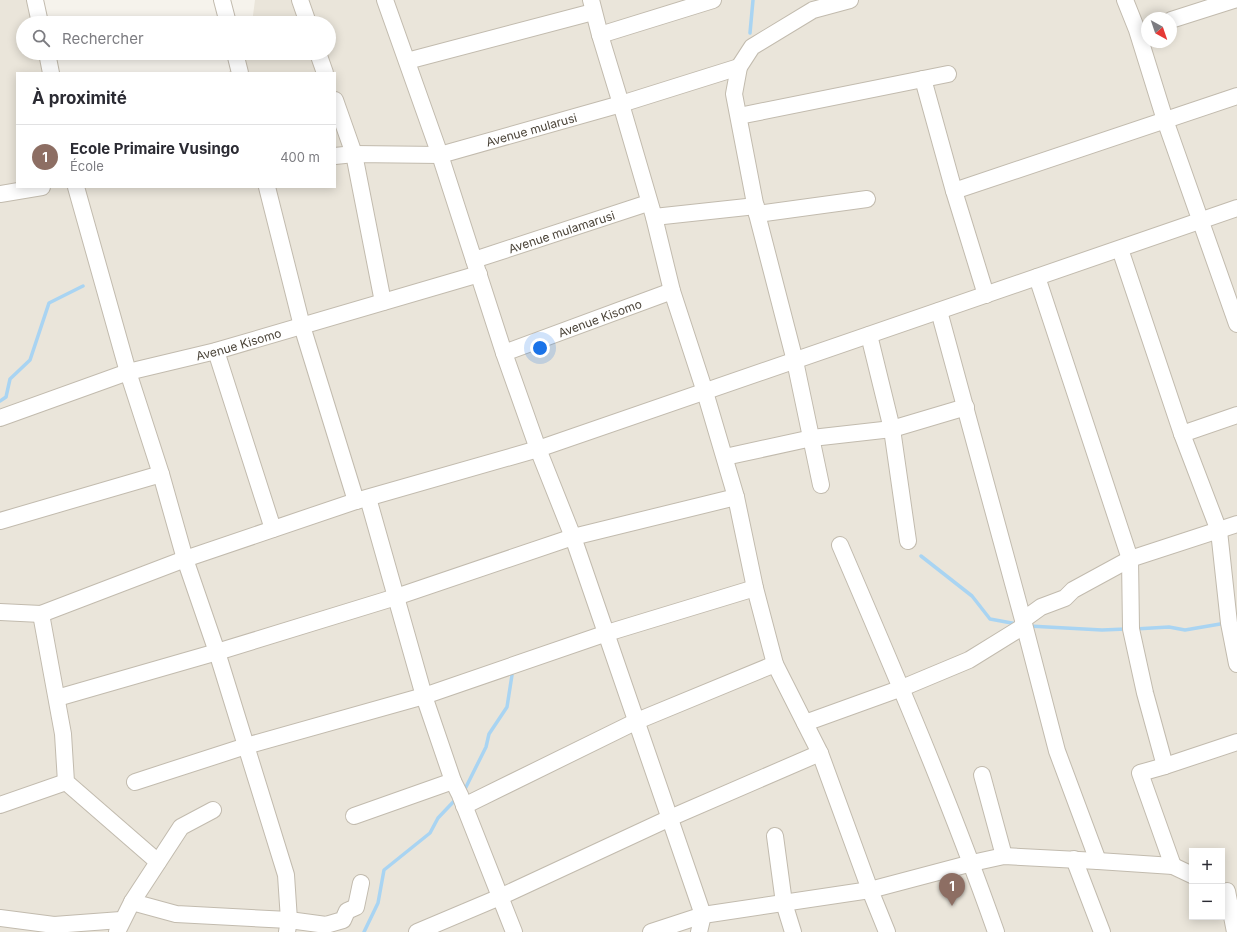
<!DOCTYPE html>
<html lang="fr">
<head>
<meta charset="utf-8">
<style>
	body { margin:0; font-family:Inter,sans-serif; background:#f7f7f7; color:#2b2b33 }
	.controls { position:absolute; right:12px; bottom:12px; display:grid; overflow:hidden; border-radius:0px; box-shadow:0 2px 10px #0003 }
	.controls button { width:36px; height:36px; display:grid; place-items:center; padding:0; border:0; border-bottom:1px solid #e1e1e2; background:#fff; color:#2b2b33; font:20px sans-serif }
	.compass { position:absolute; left:1141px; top:12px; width:36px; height:36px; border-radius:50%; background:#fff; box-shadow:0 2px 10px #0003; rotate:140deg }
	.you { position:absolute; left:540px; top:348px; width:14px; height:14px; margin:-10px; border:3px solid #fff; border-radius:50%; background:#1a73e8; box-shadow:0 0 0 6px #1a73e833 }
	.badge { display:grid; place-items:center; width:26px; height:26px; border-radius:50%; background:#fc3f1d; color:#fff; font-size:13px; font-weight:700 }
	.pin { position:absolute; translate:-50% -33px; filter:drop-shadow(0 1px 2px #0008) }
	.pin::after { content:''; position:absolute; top:21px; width:14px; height:12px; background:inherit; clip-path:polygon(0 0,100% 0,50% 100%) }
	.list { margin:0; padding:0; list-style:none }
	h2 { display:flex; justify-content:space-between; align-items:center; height:52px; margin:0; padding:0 16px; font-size:17px }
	h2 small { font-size:13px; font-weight:400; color:#7c7c81 }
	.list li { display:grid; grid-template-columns:26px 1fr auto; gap:12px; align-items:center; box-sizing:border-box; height:64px; padding:0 16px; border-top:1px solid #e1e1e2 }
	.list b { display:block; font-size:15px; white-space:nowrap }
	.list p { margin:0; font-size:13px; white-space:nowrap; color:#7c7c81 }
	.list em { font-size:13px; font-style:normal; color:#7c7c81 }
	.icon { flex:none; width:22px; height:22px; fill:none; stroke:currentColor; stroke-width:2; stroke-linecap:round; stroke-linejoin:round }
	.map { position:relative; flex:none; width:1237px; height:932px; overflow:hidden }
	.search { position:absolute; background:#fff; box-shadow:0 2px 10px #0003; left:16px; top:16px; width:320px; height:44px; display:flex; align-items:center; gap:10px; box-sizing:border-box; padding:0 14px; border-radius:22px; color:#7c7c81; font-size:15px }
	.panel { position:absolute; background:#fff; box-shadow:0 2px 10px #0003; left:16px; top:72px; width:320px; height:116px; border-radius:0px }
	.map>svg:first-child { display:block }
</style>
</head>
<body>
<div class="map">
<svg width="1237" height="932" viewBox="0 0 1237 932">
	<rect width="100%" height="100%" fill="#f6f3ec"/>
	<path fill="#eae5da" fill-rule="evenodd" d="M0,0h43l5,23h-25v30h32l4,20h-42v114h318v-114h-107l15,-20h86v-30h-77l3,-23h982v932h-1237zM1147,18h24v24h-24zM1192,851h30v66h-30z"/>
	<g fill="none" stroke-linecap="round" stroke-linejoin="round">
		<path stroke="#a9d4f2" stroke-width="3.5" d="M750,33l3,-33
			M0,401l6,-4 4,-18 20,-19 19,-57 34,-17
			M921,556l51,40 18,23 27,5
			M1029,626l73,4 24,-1
			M1135,629l34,-2 16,3 41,-7
			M464,791l22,-44 3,-13 18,-27 5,-32
			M364,932l14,-29 6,-33 46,-37 8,-15 19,-20"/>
		<defs>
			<g id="minor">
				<path d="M35,0l5,23"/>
				<path d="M222,0l6,23"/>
				<path d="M300,0l8,23"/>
				<path d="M385,0l55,155 64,198 34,96 35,88 130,378 -4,17"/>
				<path d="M591,0l9,35 21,69 33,113 18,74 33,101 31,105 19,91 20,76 45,89 50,137 17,42"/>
				<path d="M1125,0l12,30 28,90 72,204"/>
				<path d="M1171,20l63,-20"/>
				<path d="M600,35l113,-35"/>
				<path d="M47,53l4,20"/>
				<path d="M235,53l5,20"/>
				<path d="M318,53l7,20"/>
				<path d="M407,61l186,-49"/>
				<path d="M923,79l31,112 32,104"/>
				<path d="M335,100l19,54 29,148"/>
				<path d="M739,116l209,-42"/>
				<path id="s1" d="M335,156l19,-2 86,1 181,-51 118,-37"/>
				<path d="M76,187l52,185 33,102 24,85 32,93 69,223 3,45 -2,12"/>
				<path d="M267,187l35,139 54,175"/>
				<path d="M954,191l283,-95"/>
				<path d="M0,194l42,-7"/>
				<path d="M757,214l110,-15"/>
				<path d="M654,217l102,-11"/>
				<path d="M1120,249l62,185 37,97 10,92 8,41"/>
				<path id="s2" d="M474,260l174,-57"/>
				<path d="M1037,277l93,282 1,70 14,64 20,73"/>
				<path d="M939,311l84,309 34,131 41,110"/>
				<path d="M869,335l23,94 16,112"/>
				<path d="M216,351l57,178"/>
				<path id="s3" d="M504,353l168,-62"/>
				<path id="s4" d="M0,418l128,-46 88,-21 263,-77"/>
				<path d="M1182,434l55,-19"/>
				<path d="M725,457l87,-19 80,-9 74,-22"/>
				<path d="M821,485l-26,-124 -38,-147 -23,-120 5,-27 13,-20 61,-37 37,-10"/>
				<path d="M368,498l56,198 29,85 7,14 54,137"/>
				<path d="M0,521l161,-47"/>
				<path d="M840,545c55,128 110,256 156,387"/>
				<path d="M0,612l41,2 144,-55 171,-58 182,-52 699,-241"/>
				<path d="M41,614l22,120 3,48 92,80"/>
				<path d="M1023,620l18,-13 24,-9 8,-8 57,-31 107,-35"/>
				<path d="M57,698l160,-46 179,-55 177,-60 163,-40"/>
				<path d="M805,723l97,-35 67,-28 55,-34"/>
				<path d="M982,775l22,81"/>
				<path d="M135,782l111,-36 178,-50 183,-63 148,-45"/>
				<path d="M0,805l66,-23"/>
				<path d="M464,806l173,-85 138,-57"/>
				<path d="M354,816l99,-35"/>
				<path d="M775,836l9,67 9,29"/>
				<path d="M1074,859l28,73"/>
				<path d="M1173,866l-33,-93 25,-7 72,-24"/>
				<path d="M1227,891l8,41"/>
				<path d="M132,902l44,12 113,6 37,5 17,-5 4,-9 9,-4 5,-24"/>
				<path d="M0,918l54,7 67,-5"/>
				<path d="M117,932l15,-30 49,-75 32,-17"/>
				<path d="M417,932l83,-35 170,-79 150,-65"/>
				<path d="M651,932l52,-17 167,-25 102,-27 32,-7 94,5 75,5 19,9"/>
			</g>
		</defs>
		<use href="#minor" stroke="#c2bbae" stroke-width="18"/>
		<use href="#minor" stroke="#fff" stroke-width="16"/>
	</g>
	<g text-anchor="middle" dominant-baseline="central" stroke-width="3" stroke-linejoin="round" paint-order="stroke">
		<g font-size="12" fill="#4b4439" stroke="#fff">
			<text stroke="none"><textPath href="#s1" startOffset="200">Avenue mularusi</textPath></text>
			<text stroke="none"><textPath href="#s2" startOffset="92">Avenue mulamarusi</textPath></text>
			<text stroke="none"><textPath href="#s3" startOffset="102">Avenue Kisomo</textPath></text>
			<text stroke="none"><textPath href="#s4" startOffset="250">Avenue Kisomo</textPath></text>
		</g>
	</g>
</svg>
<div class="controls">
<button>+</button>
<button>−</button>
</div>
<svg class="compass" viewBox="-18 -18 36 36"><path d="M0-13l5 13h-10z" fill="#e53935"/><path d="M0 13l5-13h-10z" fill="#7c7c81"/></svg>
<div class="you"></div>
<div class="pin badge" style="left:952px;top:906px;background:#8d6e63">1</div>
<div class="search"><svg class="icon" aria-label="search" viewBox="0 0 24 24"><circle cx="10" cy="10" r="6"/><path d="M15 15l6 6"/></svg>Rechercher</div>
<section class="panel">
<h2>À proximité<small></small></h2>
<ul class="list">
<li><span class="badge" style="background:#8d6e63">1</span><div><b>Ecole Primaire Vusingo</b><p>École</p></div><em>400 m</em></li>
</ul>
</section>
</div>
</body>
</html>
